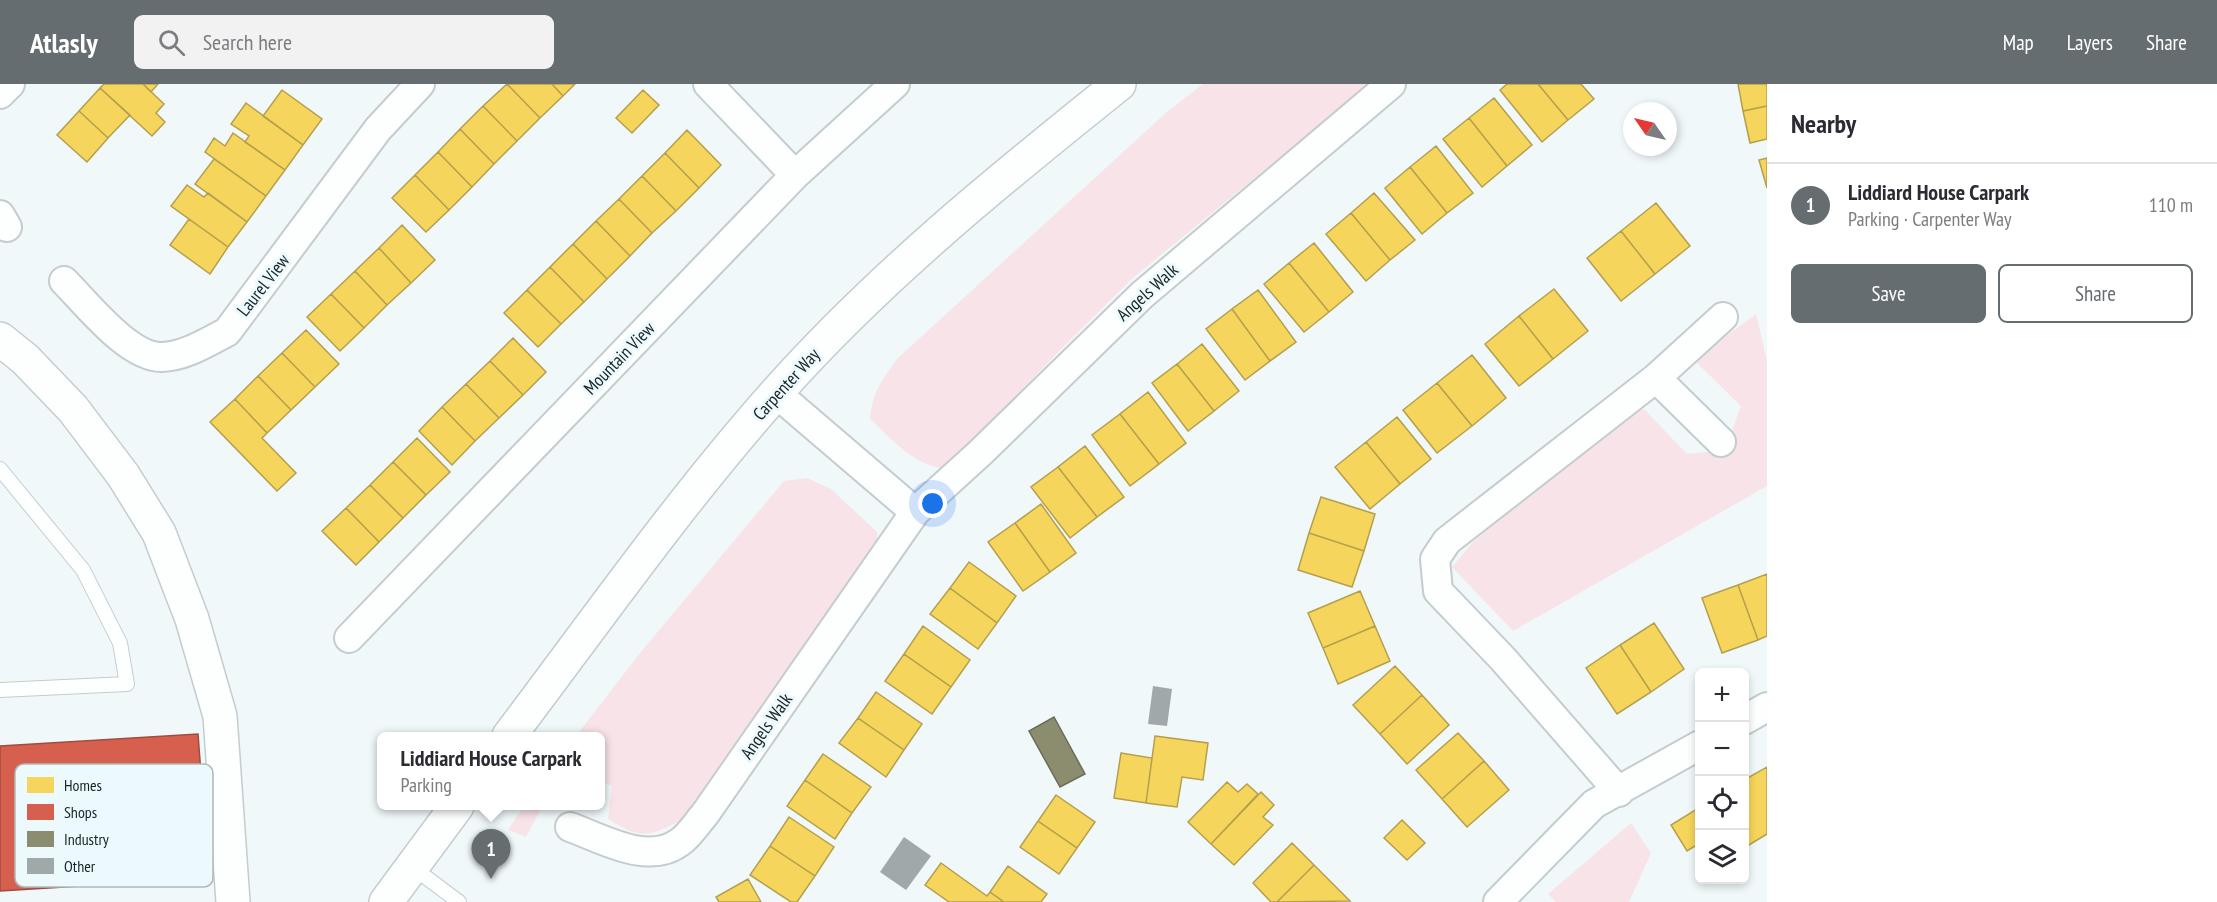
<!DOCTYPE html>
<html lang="en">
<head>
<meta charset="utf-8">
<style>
	body { margin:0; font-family:"PT Sans Narrow",sans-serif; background:#f2f2f3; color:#2b2b33 }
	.controls { position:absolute; right:18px; bottom:18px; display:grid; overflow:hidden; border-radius:9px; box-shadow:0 3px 9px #0003 }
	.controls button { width:54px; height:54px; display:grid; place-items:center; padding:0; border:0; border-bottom:2px solid #e1e1e2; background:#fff; color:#2b2b33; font:30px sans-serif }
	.compass { position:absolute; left:1623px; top:18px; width:54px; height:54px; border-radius:50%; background:#fff; box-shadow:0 3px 9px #0003; rotate:304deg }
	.you { position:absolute; left:933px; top:420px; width:21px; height:21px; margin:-15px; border:4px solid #fff; border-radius:50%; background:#1a73e8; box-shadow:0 0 0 9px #1a73e833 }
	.badge { display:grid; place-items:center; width:39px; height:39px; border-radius:50%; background:#656d70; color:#fff; font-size:20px; font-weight:700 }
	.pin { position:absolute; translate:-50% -50px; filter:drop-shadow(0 2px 3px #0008) }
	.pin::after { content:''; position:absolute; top:32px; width:21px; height:18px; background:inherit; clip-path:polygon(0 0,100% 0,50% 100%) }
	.popup { position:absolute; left:377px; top:648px; width:228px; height:78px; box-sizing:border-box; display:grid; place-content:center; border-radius:9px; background:#fff; filter:drop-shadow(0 2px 4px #0005); font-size:20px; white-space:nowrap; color:#7c7c81 }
	.popup b { font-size:22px; color:#2b2b33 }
	.popup::after { content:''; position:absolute; left:50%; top:100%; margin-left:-12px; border:12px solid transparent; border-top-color:#fff }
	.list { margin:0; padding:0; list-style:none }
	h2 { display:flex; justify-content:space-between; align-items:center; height:78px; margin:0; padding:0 24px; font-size:26px }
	h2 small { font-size:20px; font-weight:400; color:#7c7c81 }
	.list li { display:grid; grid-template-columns:39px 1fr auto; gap:18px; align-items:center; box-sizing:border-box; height:84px; padding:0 24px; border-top:2px solid #e1e1e2 }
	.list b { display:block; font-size:22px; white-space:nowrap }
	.list p { margin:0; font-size:20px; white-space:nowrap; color:#7c7c81 }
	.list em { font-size:20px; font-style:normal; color:#7c7c81 }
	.actions { display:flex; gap:12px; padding:18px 24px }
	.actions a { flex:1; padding:14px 0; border:2px solid #656d70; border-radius:9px; text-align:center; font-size:21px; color:#656d70 }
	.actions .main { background:#656d70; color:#fff }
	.icon { flex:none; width:33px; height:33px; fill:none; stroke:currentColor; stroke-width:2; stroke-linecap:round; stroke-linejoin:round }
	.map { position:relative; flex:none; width:1767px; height:818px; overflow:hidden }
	header { display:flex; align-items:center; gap:36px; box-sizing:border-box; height:84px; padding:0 30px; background:#656d70; color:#fff }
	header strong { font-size:28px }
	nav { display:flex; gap:33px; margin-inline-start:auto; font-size:21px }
	.search { width:420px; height:54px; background:#f2f2f3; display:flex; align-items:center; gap:15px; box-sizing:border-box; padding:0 21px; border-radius:9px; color:#7c7c81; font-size:22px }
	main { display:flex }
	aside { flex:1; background:#fff }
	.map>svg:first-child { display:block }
</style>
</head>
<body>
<header>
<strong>Atlasly</strong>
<div class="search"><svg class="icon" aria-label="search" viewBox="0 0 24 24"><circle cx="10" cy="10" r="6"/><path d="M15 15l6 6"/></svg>Search here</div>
<nav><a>Map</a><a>Layers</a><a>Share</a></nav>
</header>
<main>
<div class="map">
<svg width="1767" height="818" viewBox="0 0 1767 818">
	<rect width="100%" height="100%" fill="#f0f8fa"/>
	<path fill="#f8e3e8" d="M1203,0h166l-235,193 -73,72 -103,108 -17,11c-30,-5 -50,-30 -71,-49 2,-26 13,-41 28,-61l270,-247z
		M1756,230l11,47v125l-254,145 -61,-64 21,-25 157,-132h15l42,44 38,-4 16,-44 -47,-46z
		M807,394l24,11 46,43v8l-196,280c-33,18 -40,19 -73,-1l4,-33 -11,-4 -1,-46h-24l64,-83 144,-172z
		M524,722h39l-3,2 -18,-1 -16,30 -18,-7z
		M1631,739l20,30 -22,49h-73l-8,-8z"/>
	<path fill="#f6d55c" stroke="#b49f4c" stroke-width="1.5" d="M104,0h39l21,20 -8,9 9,9 -13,14 -52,-48z
		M143,0h15l-7,8z
		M507,0l33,34 -23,23 -34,-35z
		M507,0h45l11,12 -23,22z
		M552,0h23l-12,12z
		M1507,0h31l30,36 -26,22 -42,-52z
		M1538,0h43l13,15 -26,21z
		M1738,0h29v22l-24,5z
		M100,4l30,27 -22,23 -29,-27z
		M282,6l40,29 -19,26 -40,-29z
		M643,6l16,15 -27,28 -16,-15z
		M1494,14l38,47 -25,21 -38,-48z
		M246,19l57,42 -18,25 -40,-28 4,-6 -18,-12z
		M483,22l34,35 -23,23 -34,-35z
		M1767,22v33l-17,4 -7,-32z
		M79,27l29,27 -21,24 -30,-27z
		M1469,34l38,48 -25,21 -39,-48z
		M460,45l34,35 -22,23 -34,-35z
		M687,46l34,35 -22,23 -34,-35z
		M233,49l52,37 -19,26 -61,-44 9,-14 11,8z
		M1436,62l37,47 -26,20 -37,-46z
		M438,68l34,35 -23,23 -34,-35z
		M665,69l34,35 -23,23 -34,-35z
		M1767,74v30l-8,-28z
		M214,75l52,37 -19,26 -52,-38z
		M1410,83l37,46 -25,21 -37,-46z
		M415,91l34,35 -23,22 -34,-34z
		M642,92l34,35 -24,22 -33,-34z
		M187,101l17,12 4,-4 39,29 -19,25 -57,-41z
		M1374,109l41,47 -25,20 -39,-47z
		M619,115l33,34 -22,23 -34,-35z
		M1656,119l34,43 -35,28 -34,-43z
		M1351,129l39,47 -24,21 -40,-47z
		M189,135l39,28 -18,27 -40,-29z
		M596,137l34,35 -23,23 -34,-35z
		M402,141l33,35 -24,23 -32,-35z
		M1621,147l34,43 -34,27 -34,-43z
		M1314,159l39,49 -24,20 -40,-49z
		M573,160l34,35 -23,23 -34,-35z
		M379,164l32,35 -24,22 -32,-34z
		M1289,179l40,49 -25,20 -40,-48z
		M550,183l34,35 -23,22 -34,-34z
		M355,187l32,34 -23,23 -33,-34z
		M1554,205l34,42 -35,28 -34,-43z
		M527,206l34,34 -23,23 -34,-34z
		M1258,206l38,52 -26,19 -38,-52z
		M331,210l33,34 -24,23 -33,-34z
		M1232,225l38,52 -25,19 -39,-51z
		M1519,232l34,43 -34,27 -34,-42z
		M306,246l33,34 -24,23 -33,-34z
		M513,254l33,34 -23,23 -33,-34z
		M1202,260l37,47 -25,20 -37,-47z
		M282,269l33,34 -24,23 -33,-34z
		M1472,271l34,43 -34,28 -35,-43z
		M490,277l33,34 -24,23 -33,-34z
		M1177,280l37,47 -26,20 -36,-48z
		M258,292l33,34 -24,23 -32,-34z
		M1437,299l35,43 -35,27 -34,-43z
		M466,300l33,34 -24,23 -33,-34z
		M1148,308l38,51 -27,21 -39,-50z
		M235,315l32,34 -5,5 34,35 -19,18 -67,-69z
		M442,323l33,34 -23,24 -33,-34z
		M1120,330l39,50 -29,22 -38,-51z
		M1397,333l34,42 -31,25 -34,-42z
		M417,354l33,34 -24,23 -33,-33z
		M1366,358l34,42 -30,25 -35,-42z
		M1085,362l39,51 -27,20 -39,-50z
		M393,378l33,33 -23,23 -33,-33z
		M1058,383l39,50 -27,21 -39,-51z
		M370,401l33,33 -24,24 -33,-34z
		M1321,413l54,17 -11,37 -55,-18z
		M1041,420l35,49 -26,19 -35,-49z
		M346,424l33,34 -23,23 -34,-34z
		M1015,439l35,49 -27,19 -35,-49z
		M1309,449l55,18 -12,36 -54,-17z
		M969,478l47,34 -19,27 -47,-35z
		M1767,490v62l-9,4 -20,-55z
		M1738,501l20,55 -36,13 -20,-55z
		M950,504l47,35 -19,26 -48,-35z
		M1360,507l15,35 -52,22 -15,-35z
		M1654,539l30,46 -33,23 -31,-47z
		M923,542l47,34 -19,27 -47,-33z
		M1375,542l15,35 -52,23 -15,-36z
		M1620,561l31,47 -34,22 -31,-46z
		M904,570l47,33 -19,27 -47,-33z
		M1395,582l27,29 -42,39 -27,-29z
		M876,608l46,32 -18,26 -46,-32z
		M1422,611l27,30 -42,39 -27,-30z
		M858,634l46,32 -18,27 -47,-34z
		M1458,649l26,28 -42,38 -26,-29z
		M1155,652l53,7 -5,37 -21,-3 -5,30 -31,-4z
		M1121,669l31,5 -6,45 -32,-5z
		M823,670l48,33 -19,26 -47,-33z
		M1484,677l25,29 -42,37 -25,-28z
		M1767,683v67l-18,11 -5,-8v-57z
		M805,696l47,33 -17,26 -48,-33z
		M1227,698l11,10 9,-8 11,10 -47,50 -23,-22z
		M1261,708l13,13 -11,12 10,8 -39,40 -23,-21z
		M1056,711l39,27 -18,26 -39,-27z
		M1700,723v36l-13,8 -16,-26z
		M789,733l45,30 -19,29 -45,-30z
		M1402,736l23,23 -18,17 -23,-22z
		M1038,737l39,27 -18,26 -39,-27z
		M1292,759l22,22 -37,37h-6l-18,-19z
		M770,762l45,30 -18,26h-6l-41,-27z
		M941,779l46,33 3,-4 14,10h-55l-24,-17z
		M1314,781l36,36 -73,1z
		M1008,782l39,28 -6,8h-37l-14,-10z
		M748,795l13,23h-42l-3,-5z"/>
	<path fill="#d6604d" stroke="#9e4d41" stroke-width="1.5" d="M198,650l9,118 -33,2 3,26 -177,11v-145z"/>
	<path fill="#8c8c6e" stroke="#6a6c58" stroke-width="1.5" d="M1054,633l31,57 -25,13 -31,-56z"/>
	<path fill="#a1a8aa" d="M1153,602l19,3 -5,37 -19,-2z
		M904,753l27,19 -25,34 -26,-18z"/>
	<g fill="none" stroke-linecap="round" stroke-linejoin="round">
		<defs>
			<path id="service" d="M0,385l83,101 37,73 7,41 -127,6
				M411,782l48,36"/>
			<path id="minor" d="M708,0l87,91
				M0,10l10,-10
				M0,131l7,12
				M64,197c23,23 65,77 98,76 24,-1 45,-15 65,-25l151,-203 42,-45
				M1656,294l65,64
				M776,309l139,119
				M349,554l446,-463 100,-91
				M1744,636l23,-13
				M1619,708l-116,-133 -65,-68 -3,-32 12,-18 209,-163 67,-61
				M570,743c33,12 78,39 110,15 10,-7 17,-19 25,-28l210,-302 65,-59 162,-158 249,-211
				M1498,818l96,-98 106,-59"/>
			<path id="tertiary" d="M0,255l25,20 48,50 50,66 36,58 33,86 28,97 13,186
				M509,652c87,-115 171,-235 267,-343 102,-115 223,-213 343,-309
				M386,818l71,-96"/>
		</defs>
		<use href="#service" stroke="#c4ccce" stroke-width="16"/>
		<use href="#minor" stroke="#c4ccce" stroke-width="32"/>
		<use href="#tertiary" stroke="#c4ccce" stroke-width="36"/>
		<use href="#service" stroke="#fdfefe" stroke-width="14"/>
		<use href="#minor" stroke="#fdfefe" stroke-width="28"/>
		<use href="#tertiary" stroke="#fdfefe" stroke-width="33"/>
	</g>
	<g text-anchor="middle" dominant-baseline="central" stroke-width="6" stroke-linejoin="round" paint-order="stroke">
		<g font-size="18" fill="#1a2225" stroke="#ecfafe">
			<text transform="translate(263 201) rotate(-52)">Laurel View</text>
			<text transform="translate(1147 208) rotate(-42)">Angels Walk</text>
			<text transform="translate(619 274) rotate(-46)">Mountain View</text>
			<text transform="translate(786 300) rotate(-48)">Carpenter Way</text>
			<text transform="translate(766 642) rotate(-55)">Angels Walk</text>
		</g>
	</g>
	<rect x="15" y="680" width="198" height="123" rx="9" fill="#ecfafe" stroke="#adb9bd" stroke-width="1.5"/>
	<rect x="27" y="693" width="27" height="16" fill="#f6d55c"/>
	<rect x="27" y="720" width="27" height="16" fill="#d6604d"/>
	<rect x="27" y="747" width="27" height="16" fill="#8c8c6e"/>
	<rect x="27" y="774" width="27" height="16" fill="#a1a8aa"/>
	<g font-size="16" fill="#1a2225">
		<text x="64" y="707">Homes</text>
		<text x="64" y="734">Shops</text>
		<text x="64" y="761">Industry</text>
		<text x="64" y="788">Other</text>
	</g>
</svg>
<div class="controls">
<button>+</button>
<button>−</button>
<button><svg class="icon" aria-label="locate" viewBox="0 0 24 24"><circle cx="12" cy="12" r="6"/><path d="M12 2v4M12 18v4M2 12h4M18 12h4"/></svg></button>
<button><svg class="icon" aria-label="layers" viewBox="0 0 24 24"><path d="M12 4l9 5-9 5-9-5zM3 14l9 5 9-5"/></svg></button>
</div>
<svg class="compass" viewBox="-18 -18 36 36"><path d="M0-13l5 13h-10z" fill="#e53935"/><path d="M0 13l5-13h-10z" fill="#7c7c81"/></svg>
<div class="you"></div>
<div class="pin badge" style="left:491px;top:795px">1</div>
<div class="popup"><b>Liddiard House Carpark</b>Parking</div>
</div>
<aside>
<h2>Nearby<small></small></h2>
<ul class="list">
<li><span class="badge">1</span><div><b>Liddiard House Carpark</b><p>Parking · Carpenter Way</p></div><em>110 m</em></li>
</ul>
<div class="actions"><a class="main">Save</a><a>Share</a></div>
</aside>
</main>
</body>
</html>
